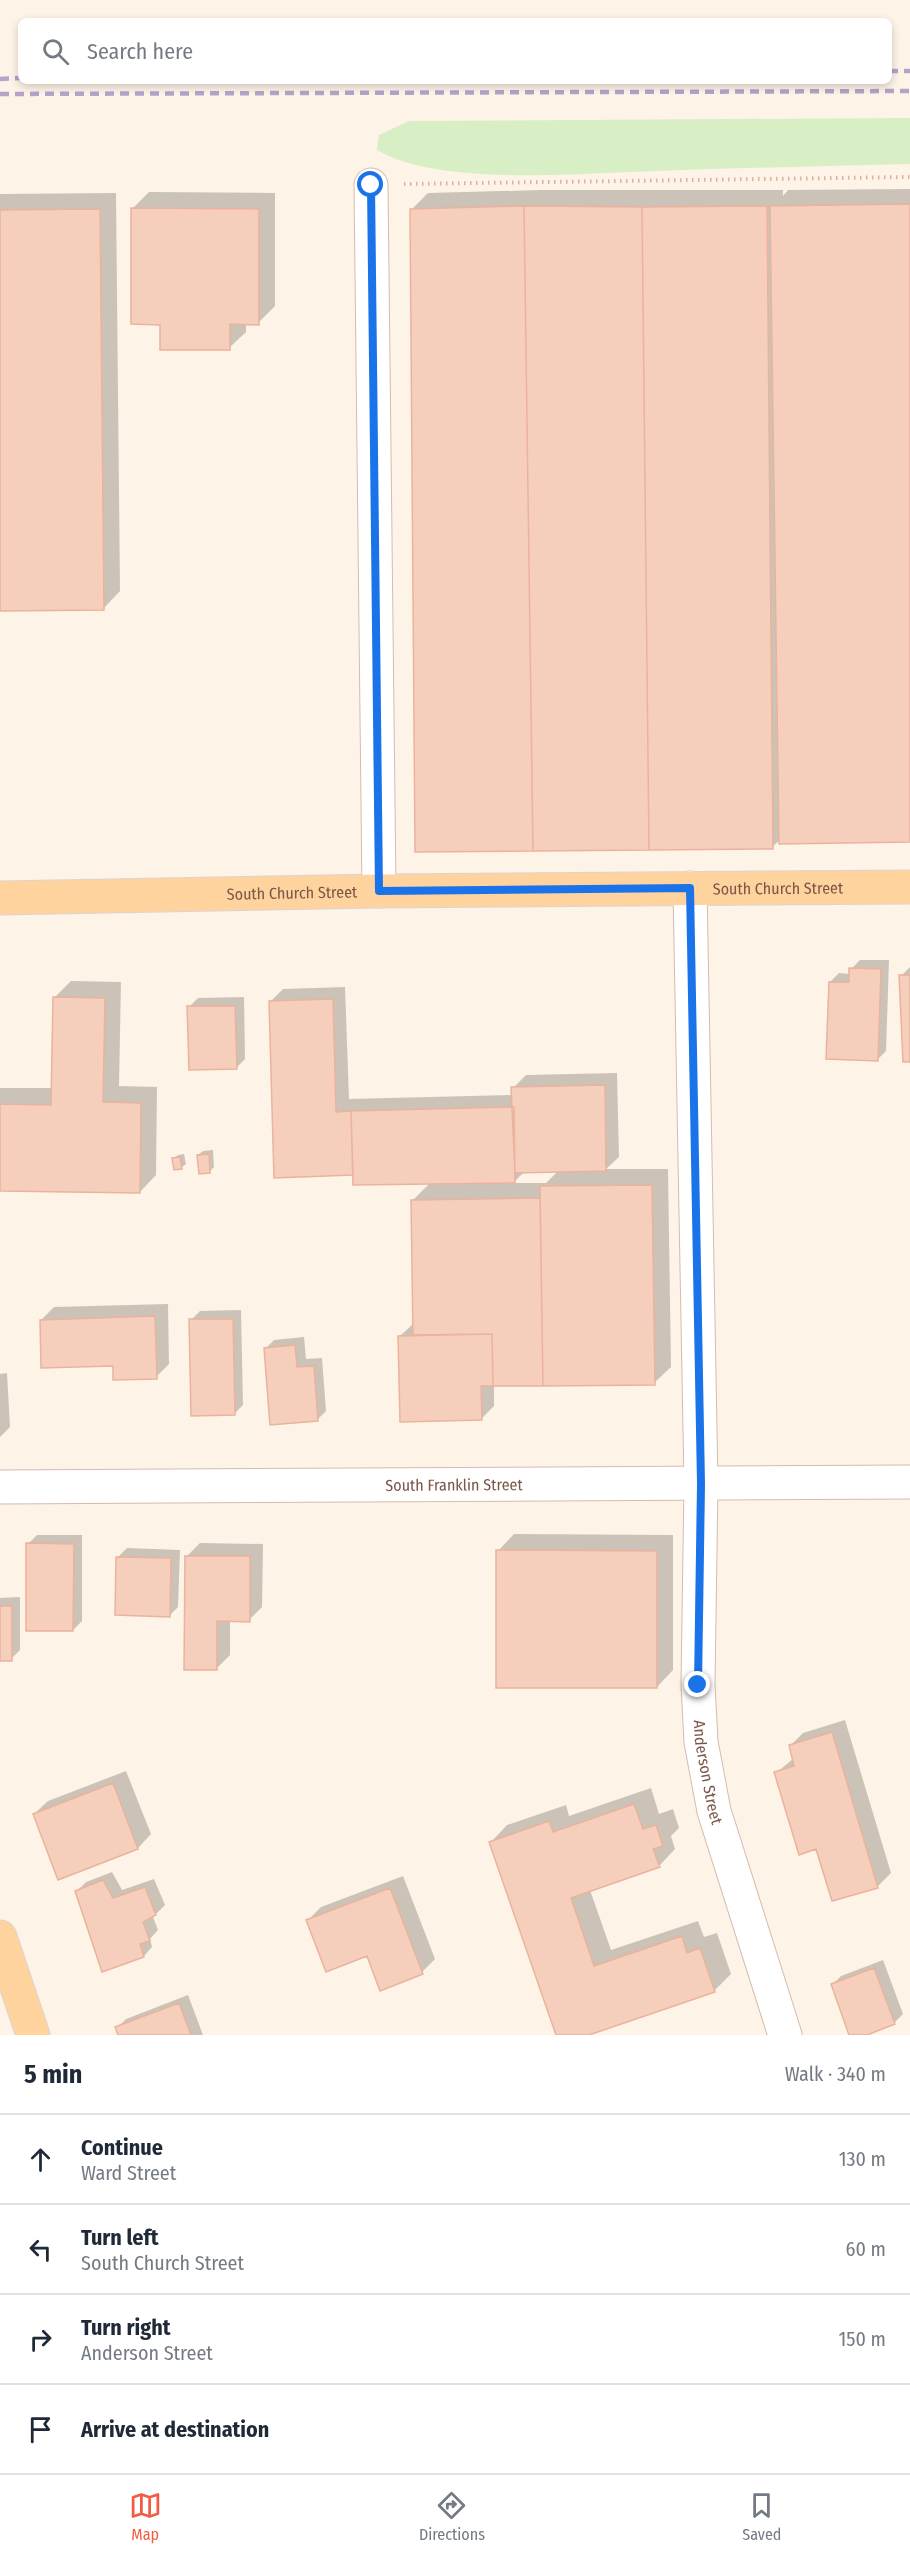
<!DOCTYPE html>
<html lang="en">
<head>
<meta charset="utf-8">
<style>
	body { margin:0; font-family:"Fira Sans Condensed",sans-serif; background:#f2f2f3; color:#1f2937 }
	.stop { position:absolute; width:18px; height:18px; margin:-14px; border:4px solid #1a73e8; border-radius:50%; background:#fff }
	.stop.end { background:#1a73e8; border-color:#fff; box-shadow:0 2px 6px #0008 }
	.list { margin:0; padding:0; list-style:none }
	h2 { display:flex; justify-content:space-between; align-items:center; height:78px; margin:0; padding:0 24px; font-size:26px }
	h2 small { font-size:20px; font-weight:400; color:#747a83 }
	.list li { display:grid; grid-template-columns:39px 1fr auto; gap:18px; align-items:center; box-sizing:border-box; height:90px; padding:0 24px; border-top:2px solid #e0e1e3 }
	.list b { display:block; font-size:22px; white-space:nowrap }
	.list p { margin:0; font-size:20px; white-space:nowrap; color:#747a83 }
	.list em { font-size:20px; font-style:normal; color:#747a83 }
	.icon { flex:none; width:33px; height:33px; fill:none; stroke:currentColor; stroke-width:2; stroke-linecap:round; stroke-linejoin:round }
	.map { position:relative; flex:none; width:910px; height:2035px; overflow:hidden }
	.search { position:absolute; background:#fff; box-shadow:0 3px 9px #0003; left:18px; right:18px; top:18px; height:66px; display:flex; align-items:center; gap:15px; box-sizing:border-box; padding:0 21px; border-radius:9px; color:#747a83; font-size:22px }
	.sheet { height:438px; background:#fff }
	nav { display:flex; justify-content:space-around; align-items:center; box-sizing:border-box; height:84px; border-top:2px solid #e0e1e3; background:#fff; font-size:16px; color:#747a83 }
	nav a { display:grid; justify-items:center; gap:3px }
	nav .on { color:#f15c43 }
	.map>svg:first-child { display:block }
</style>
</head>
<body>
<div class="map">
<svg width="910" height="2035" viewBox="0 0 910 2035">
	<rect width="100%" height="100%" fill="#fef3e7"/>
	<path fill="#d8eec4" d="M910,118v46c-85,2 -170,4 -255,7 -74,2 -215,16 -278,-21l2,-15 30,-14z"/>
	<path fill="#0003" fill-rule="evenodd" d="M910,189v651l-129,-1 -9,8 -361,-637 17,-17 113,-3h242v6l5,-6z
		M149,192l126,1v113l-17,17h-12v9l-17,16 -68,-25 -28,-115z
		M116,193l4,398 -16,17 -104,1v-415z
		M860,960h29l-3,91 -9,9 -47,-78 9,-9 11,1 1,-5z
		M910,967v93l-9,-84z
		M71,981l50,1 -2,104 38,1 -1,88 -16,17 -140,-3v-101h53l2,-91z
		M345,987l4,112 165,-4 -1,-7 13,-13 91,-2 2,84 -13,12h62l3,198 -17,16 -160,1v22l-13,13 -81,-83 14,-13 -1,-123 17,-17 -76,-9 -84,-172 13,-13zM525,1171h33l-12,12h-33z
		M244,997l1,62 -9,9 -47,-61 9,-9z
		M213,1150l1,17 -5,5 -11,-17 5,-4z
		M184,1154l2,10 -5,4 -7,-9 4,-4z
		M168,1304l1,60 -13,13 -42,-12 -73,-45 13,-13z
		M241,1310l2,95 -9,9 -43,-94 9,-9z
		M304,1337l2,22 16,-1 4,53 -9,9 -52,-71 9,-9z
		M7,1373l3,54 -10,10v-63z
		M514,1534l159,1v135l-16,17 -159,-136z
		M37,1535h45v86l-9,9 -45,-86z
		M200,1543l63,1 -1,63 -13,13h-19v35l-14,14 -29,-113z
		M127,1548l53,2 -2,57 -9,9 -51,-59z
		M20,1597v53l-9,9h-11v-61z
		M845,1720l46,153 -13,13 -61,-39 -41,-74 18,-15 -4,-12 13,-13z
		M126,1771l25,63 -13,14 -79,30 -25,-64 14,-13z
		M651,1788l8,26 14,-5 6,19 -8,8 4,13 -16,17 -69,24 21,60 87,-29 6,16 13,-4 14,41 -16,16 -131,45h-27l-66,-193 16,-17 59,-20 3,11z
		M112,1872l10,18 32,-11 11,26 -12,12 5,13 -8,9 2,8 -8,9 -67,-65 9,-9z
		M403,1876l32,83 -13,13 -54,-18 -60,-34 13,-13z
		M883,1960l20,54 -9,9 -31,12h-12l-19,-50 9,-9z
		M188,1995l15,40h-83l-3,-7 9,-9z"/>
	<path fill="#f6cfbc" stroke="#eab39b" stroke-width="1.5" d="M910,204v638l-131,2 -9,-638z
		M524,206l9,645 -118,1 -5,-643z
		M524,206l118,1 7,643 -116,1z
		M767,206l6,643 -124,1 -7,-643z
		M131,208l128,1v116l-29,-1v26h-70v-25l-29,-1z
		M100,209l4,401 -104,1v-401z
		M849,968l32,1 -3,92 -52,-2 3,-77h20z
		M899,975h11v87h-7z
		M53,997l52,1 -2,104 38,1 -1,90 -140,-2v-87l51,1z
		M333,999l3,113 15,-1 2,64 -79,3 -5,-177z
		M187,1006h48l2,63 -48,1z
		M605,1085l1,86 -91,2 -4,-86z
		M514,1107l1,76 -162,2 -2,-74z
		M209,1154l1,19 -11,1 -2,-19z
		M180,1157l2,12 -8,1 -2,-12z
		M652,1185l3,200 -112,1 -3,-200z
		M540,1198l3,188h-50l-1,-52 -79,1 -2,-135z
		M155,1316l2,63 -44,1v-14l-72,2 -1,-48z
		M189,1319h44l2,96 -44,1z
		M492,1334l1,52h-12l1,34 -82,2 -2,-86z
		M295,1345l2,22 17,-1 4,55 -48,4 -6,-77z
		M26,1543l48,1 -1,87h-47z
		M496,1550l161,1v137h-161z
		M185,1556h65v66l-33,-1v49h-33z
		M116,1557l55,1 -1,59 -55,-2z
		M0,1606h12v55h-12z
		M832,1732l46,156 -46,13 -16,-52 -17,6 -25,-83 20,-6 -5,-21z
		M113,1783l25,66 -80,31 -25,-66z
		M634,1804l9,25 13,-4 7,21 -10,3 7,18 -89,31 23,68 88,-30 5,17 13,-5 15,44 -126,43h-33l-67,-193 60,-21 4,11z
		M103,1880l10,18 32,-11 11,28 -13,7 7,19 -10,3 4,13 -42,15 -27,-81z
		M390,1888l33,86 -43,17 -13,-35 -41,16 -20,-52z
		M874,1968l21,56 -28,11h-18l-18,-51z
		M179,2003l12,32h-73l-3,-8z"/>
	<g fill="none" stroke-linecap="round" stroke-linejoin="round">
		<defs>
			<g id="minor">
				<path d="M371,185l8,706"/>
				<path id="s1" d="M690,888l11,595 -3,202 3,57 13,69 71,224"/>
				<path id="s2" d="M0,1487l910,-5"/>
			</g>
			<g id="major">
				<path id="s3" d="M0,898l379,-7 531,-4"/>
				<path d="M0,1937l33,98"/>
			</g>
		</defs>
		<use href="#minor" stroke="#d4bcae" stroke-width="35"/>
		<use href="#major" stroke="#ddd3d0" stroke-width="35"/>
		<path stroke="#dcb19f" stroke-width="4" stroke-dasharray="1.5 4.5" stroke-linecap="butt" d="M404,184l506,-7"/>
		<use href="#minor" stroke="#fff" stroke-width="33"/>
		<use href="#major" stroke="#ffd39d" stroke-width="33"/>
		<path stroke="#b5a3ca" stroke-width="4.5" stroke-dasharray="9 6" stroke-linecap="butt" d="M889,71h21
			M0,79l21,-1
			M0,94l910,-3"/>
	</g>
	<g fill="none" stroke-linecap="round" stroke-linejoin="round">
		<path stroke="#1a73e8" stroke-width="8" d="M371,185l8,706 311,-3 11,596 -3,201"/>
	</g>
	<g text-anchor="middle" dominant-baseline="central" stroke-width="4.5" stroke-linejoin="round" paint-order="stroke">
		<g font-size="16" fill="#7b5649" stroke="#fff8ef">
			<text stroke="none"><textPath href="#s3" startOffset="778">South Church Street</textPath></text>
			<text stroke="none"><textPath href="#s3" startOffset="292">South Church Street</textPath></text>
			<text stroke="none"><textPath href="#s2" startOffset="454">South Franklin Street</textPath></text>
			<text stroke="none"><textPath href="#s1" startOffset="885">Anderson Street</textPath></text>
		</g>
	</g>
</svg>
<div class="stop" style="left:371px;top:185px"></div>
<div class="stop end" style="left:698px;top:1685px"></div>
<div class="search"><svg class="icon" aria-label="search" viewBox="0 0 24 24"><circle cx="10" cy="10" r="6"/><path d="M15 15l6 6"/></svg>Search here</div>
</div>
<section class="sheet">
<h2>5 min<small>Walk · 340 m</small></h2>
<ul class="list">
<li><svg class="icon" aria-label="ahead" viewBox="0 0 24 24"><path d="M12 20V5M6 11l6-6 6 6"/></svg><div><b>Continue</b><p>Ward Street</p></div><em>130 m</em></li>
<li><svg class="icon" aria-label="left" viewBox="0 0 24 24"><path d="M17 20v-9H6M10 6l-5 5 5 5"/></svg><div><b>Turn left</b><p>South Church Street</p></div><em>60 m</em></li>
<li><svg class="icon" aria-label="right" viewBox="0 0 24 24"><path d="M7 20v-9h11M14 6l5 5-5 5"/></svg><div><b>Turn right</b><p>Anderson Street</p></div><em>150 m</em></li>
<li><svg class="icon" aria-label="arrive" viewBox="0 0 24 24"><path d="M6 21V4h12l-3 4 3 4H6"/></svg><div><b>Arrive at destination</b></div></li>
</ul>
</section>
<nav>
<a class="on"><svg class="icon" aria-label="map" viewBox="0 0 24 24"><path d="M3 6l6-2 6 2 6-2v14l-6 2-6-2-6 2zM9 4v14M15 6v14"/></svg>Map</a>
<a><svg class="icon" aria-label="directions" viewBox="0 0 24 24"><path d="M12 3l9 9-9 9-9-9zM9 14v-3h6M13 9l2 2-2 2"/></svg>Directions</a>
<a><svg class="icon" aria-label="saved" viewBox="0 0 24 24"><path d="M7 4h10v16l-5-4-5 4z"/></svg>Saved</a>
</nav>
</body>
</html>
